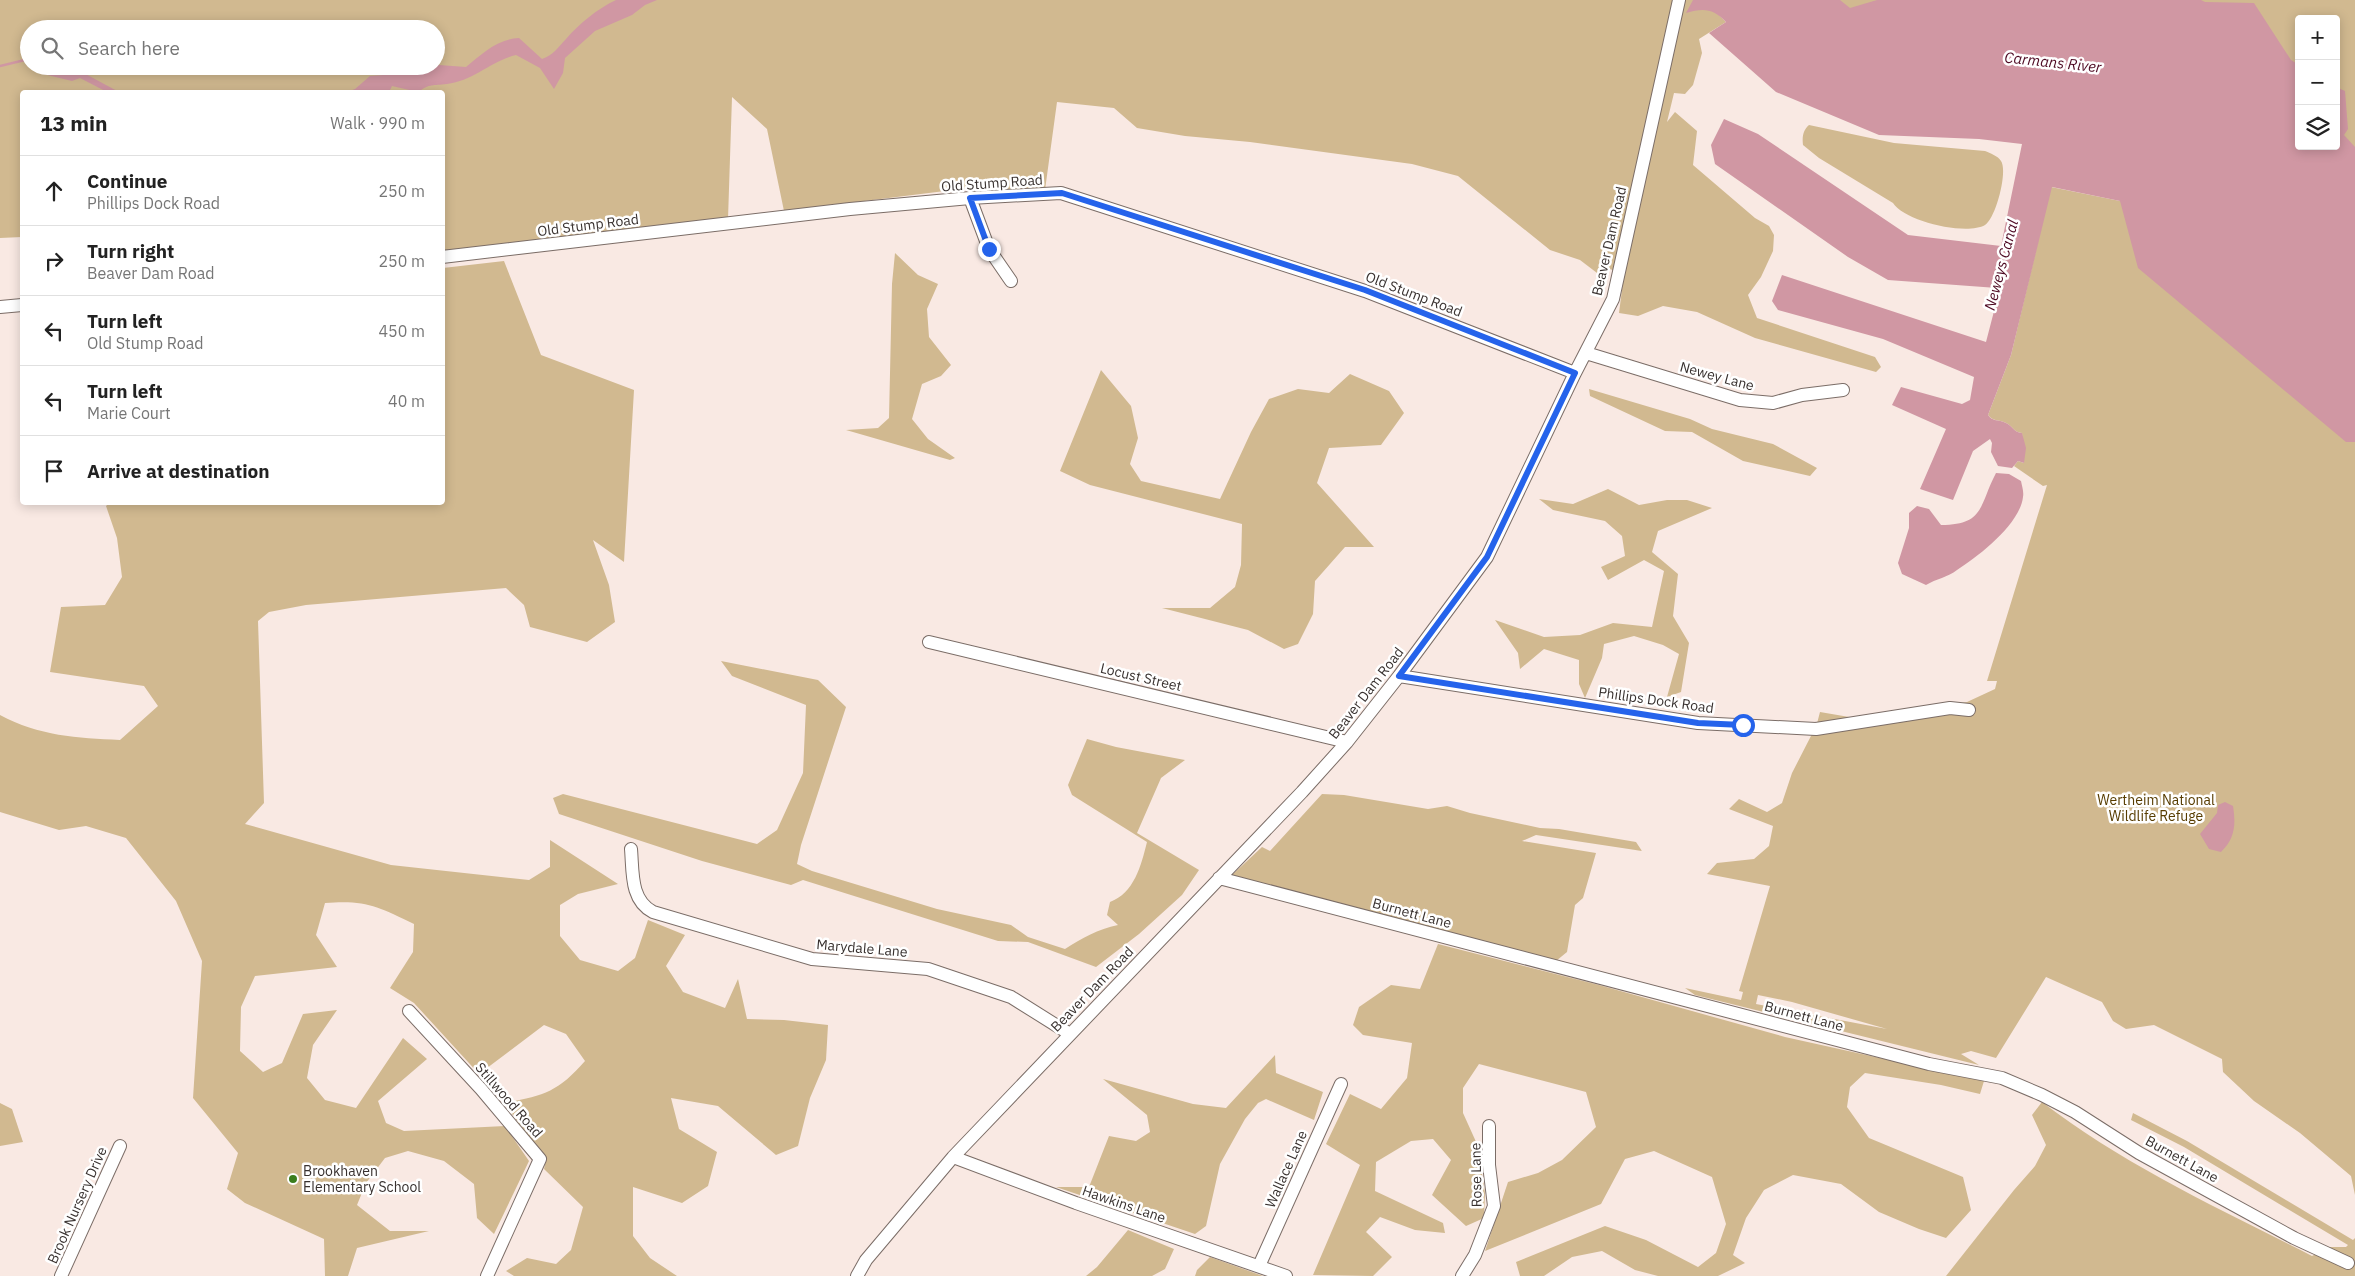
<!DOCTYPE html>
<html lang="en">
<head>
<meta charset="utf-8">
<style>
	body { margin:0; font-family:"IBM Plex Sans",sans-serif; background:#f2f2f2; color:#222 }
	.controls { position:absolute; right:15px; top:15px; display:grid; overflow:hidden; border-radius:5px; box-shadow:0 2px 12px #0003 }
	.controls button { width:45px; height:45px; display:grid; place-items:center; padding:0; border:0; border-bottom:1px solid #e0e0e0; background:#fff; color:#222; font:25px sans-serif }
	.stop { position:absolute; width:15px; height:15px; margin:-11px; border:4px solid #2563eb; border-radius:50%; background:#fff }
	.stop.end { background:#2563eb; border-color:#fff; box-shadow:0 1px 5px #0008 }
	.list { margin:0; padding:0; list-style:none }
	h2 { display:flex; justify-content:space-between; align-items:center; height:65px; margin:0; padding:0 20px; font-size:21px }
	h2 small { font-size:16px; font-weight:400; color:#767676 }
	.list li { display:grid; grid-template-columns:32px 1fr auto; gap:15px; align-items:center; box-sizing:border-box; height:70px; padding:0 20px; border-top:1px solid #e0e0e0 }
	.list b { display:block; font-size:19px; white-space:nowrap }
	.list p { margin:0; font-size:16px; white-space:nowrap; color:#767676 }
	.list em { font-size:16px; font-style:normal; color:#767676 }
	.icon { flex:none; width:28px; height:28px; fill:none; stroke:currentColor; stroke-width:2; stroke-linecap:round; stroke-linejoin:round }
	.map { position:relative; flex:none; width:2355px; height:1276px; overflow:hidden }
	.search { position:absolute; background:#fff; box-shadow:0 2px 12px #0003; left:20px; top:20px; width:425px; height:55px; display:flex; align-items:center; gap:12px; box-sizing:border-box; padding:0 18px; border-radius:28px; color:#767676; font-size:19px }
	.panel { position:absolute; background:#fff; box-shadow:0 2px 12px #0003; left:20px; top:90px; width:425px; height:415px; border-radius:5px }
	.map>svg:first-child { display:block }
</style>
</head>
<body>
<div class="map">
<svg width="2355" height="1276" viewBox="0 0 2355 1276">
	<rect width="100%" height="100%" fill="#f9e9e3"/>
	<path fill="#d1b990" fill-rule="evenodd" d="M0,0h1697l5,8 14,4 10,10 -27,17 3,14 -9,32 -8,9 -11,-1 -7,29 8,-10 22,19 -4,34 62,53 14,8 5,9 -1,16 -12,26 -13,18 9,23 118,39 6,10 -5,5 -121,-34 -58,-26 -34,-6 -25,10 -19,-3 5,-39 -20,-7 -3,9 -21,-16 -30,-10 -92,-74 -46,-12 -162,-22 -65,-6 -48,-8 -23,-20 -57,-6 -12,88 -84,-1 -177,22 -17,-82 -35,-32 -4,122 -285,37 -1,-164h-420v145l-22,1zM29,29h407v37h-407z
		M1743,0h612v1195l-4,-19 -51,-43 -46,-32 -31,-29 -1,-13 -68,-34 -28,4 -13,-8 -11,-19 -56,-25 -50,81 -25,-7 -10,3 18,11 -284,-70 -10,-7 56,12 2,-8 -4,-1 31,-105 -63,-12 10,-11 37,-4 15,-13 4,-20 -44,-17 10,-10 28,13 15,-9 10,-30 20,-39 2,1 6,-23 35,6 74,-10 38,-6 28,-13 2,-8h-10l60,-196 -4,1 -29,-20 4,-5 6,2 -2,-30c-9,-1 -9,-7 -16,-10 -8,-4 -12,-1 -18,-8l23,-60 40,-168 69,14 8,-12zM2299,19h37v127h-37zM1758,995l34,7 95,27 -131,-25z
		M1809,125l85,18 91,8c5,2 13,5 16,10 7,10 -5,57 -16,64 -19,11 -81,-4 -92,-22l-74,-45 -16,-13c-1,-8 0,-15 6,-20z
		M895,253l23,22 20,9 -11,25 2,28 22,28 -10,11 -19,8 -10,35 16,20 27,19 -5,2 -104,-30 32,-2 11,-10 3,-134z
		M504,261l37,94 93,35 -10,172 -31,-22 16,45 6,37 -28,20 -57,-15 -6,-22 -18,-17 -200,17 -37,7 -11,9 6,182 -19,21 146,41 138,15 21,-13v-27l68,44 -40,10 -18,11v31l20,24 38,11 17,-13 13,-38 37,15 -19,31 17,26 42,16 13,-29 9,40 37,1 44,5 -2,35 -16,38 -12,48 -22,9 -58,-49 -47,-8 8,31 38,23 -9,34 -26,17 -49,-16v49l17,22 27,18h-163l-8,-5 21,-13 29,6 15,-14 12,-43 -39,-38 2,-9 -42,-57c39,-7 54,-11 81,-42l-19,-27 -22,-9 -65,49 -65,-71 -24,-15 23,-36 1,-28c-37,-18 -48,-24 -89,-21l-9,32 21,32 -82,9 -14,31 -1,44 23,21 19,-9 21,-49 34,-4 -24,35 -6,33 18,22 31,8 47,-70 24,21 -49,42 8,22 18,8 101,-5 24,35 -35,73 -17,-16 -3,-34 -30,-23 -36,-10 -23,7 -19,25 -9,22 33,26h39l-72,17 -9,28h-23l-1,-37 -79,-36 -18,-14 11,-36 -45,-55 9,-137 -26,-60 -50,-63 -40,-12 -27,4 -59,-18v-97c39,21 77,23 120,25l38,-34 -14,-20 -94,-14 11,-65 44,-2 17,-28 -5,-39 -11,-32 3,-3 333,-1 1,-234z
		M1101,370l30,36 7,32 -8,26 11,17 79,18 31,-67 18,-33 29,-10 31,4 21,-19 39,17 15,22 -23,32 -52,3 -12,35 57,64h-29l-30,34 -2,33 -15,30 -14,5 -36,-19 -86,-22h48l25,-21 6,-22 1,-41 -152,-39 -30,-14z
		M1589,389l101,30 22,10 61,15 44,24 -7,8 -67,-15 -51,-29 -27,-1 -75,-35z
		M1608,489l31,16 28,-5h20l25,8 -54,23 -6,21 26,22 -5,42 16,27 -8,49 -14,5 12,-43 -16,-9 -29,-9 -30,8 -2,14 -17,40 -6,-14v-24l-35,-11 -24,20 -2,-16 -23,-33 49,17 36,-2 33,-12 39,4 12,-56 -20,-11 -36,20 -7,-13 24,-11 -3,-20 -17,-15 -52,-11 -14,-11 34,5z
		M721,661l97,19 28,27 -45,138 -4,19 15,7 125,38 74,16 17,12 37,12c17,-11 33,-20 53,-24l-11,-10 3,-13c24,-9 31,-36 37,-60l-75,-47 -4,-10 19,-46 29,8 69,13 -24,18 -24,55 62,37 -17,25 -43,39 -43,33 -68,-25 -30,-1 -195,-61 -12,5 -89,-24 -143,-47 -6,-16 10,-4 194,50 20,-14 26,-57 3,-68 -74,-29z
		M1322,794l22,1 84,14 19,-3 23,7 70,15 19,1 77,13 6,9 -106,-16 -14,6 74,12 -13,45 -8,7 -8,47 -11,9 -325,-85 31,-29 8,4z
		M1438,944l161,41 186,52 199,44 -4,13 -39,-9 -76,-12 -15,14 -3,20 22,31 94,39 8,33 -25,28 -27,-9 -40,-17 -38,-28 -48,-9 -29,15 -18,28 -13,37 12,8 -27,13h-60l-23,-6 -33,-19 -30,6 -28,19h-24l-4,-14 89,-36 41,14 52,27 18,-14 10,-29 -14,-47 -58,-26 -29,8 -24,45 -116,47 23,-69 30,-9 24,-13 34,-33 -10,-35 -107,-28 -16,24v25l14,31 8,49 -1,25 -18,8 -34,-31 19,-35 -18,-21 -22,2 -35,21 -1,29 68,32 2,10 -30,-3 -35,-13 -14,15 26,25 -19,19 -60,-1 47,-110 -34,-21 24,-50 31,15 26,-31 5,-35 -49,-8 -10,-10 6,-18 32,-22 29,4z
		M1275,1055l1,18 47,19 -9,28 -48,-21 -8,4 -13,16 -25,45 -14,62 -11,8 -139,-47h33l20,-51 27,5 14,-9 -3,-17 -44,-36 90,25 33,4z
		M2042,1102c82,63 178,107 270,154l18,-9h16l2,-2 -164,-98 -53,-27 2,-7 54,28 166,99 2,-2v38h-409l68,-86 21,-24 11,-21 -14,-30z
		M0,1103l12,6 11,33 -23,4z
		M1128,1230l46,19 -9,20 -13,7h-66l11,-9z
		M1210,1257l53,19h-68l2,-6z"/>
	<path fill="#d097a3" d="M616,0h41l-12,5 -13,10 -37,16 -30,27 -2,15 -9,16 -14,-21 -24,-13c-25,6 -43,26 -69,29 -15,2 -16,-1 -29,8l-26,-6 -3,6h-42l8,-3 15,-13 41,-3 28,-8 27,2c16,-13 31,-28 53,-29l23,21c12,-4 16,-12 24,-20 14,-16 31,-30 50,-39z
		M1693,0h147l10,8 27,-8h324l4,2 49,1 37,57 8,5v81h37v-59l9,4 3,38 -4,6 11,12v295h-9l-208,-174 -18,-67 -68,-14 -41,168 -23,60c5,7 10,4 18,8 7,3 7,9 16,10l4,15 -2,15 -6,-2 -6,7 -14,-2 -7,-14 1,-9 -2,-4 -17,12 -20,49 -33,-11 26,-60 -54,-24 9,-18 61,17 8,-4 4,-23 -91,-38 -105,-29 -6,-9 10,-26 204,67 13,-50 -2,-4 -109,-8 -40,-23 -133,-93 -4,-19 13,-26 34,15 150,101 93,11 21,-102 -43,-5 -100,-4 -103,-43 -67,-59 17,-11c-13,-14 -23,-14 -40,-9z
		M40,66h38l2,5 39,21h-12l-27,-14 -8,3 -33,-8z
		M1996,473l13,1 12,7c1,5 3,11 2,16 -3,27 -44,59 -66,73 -9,7 -21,9 -31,15l-24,-11 -4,-11 11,-35v-15l8,-7 12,3 12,16c44,0 38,-20 55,-52z
		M2225,802l8,4c3,19 2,32 -12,46l-12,-3 -9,-15 17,-21 1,-8z"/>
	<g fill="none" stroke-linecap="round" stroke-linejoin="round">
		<path stroke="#d097a3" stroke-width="2.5" d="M0,66l29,-7"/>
		<defs>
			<path id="minor" d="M970,198l19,51 22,32
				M442,257l408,-48 120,-11 91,-5 304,98 210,82
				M0,307l22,-2
				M1586,353l154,47 33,3 29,-8 41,-5
				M929,642l418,100
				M1399,676l299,47 118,6 134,-21 19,2
				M631,849c2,23 -1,51 22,63l159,47 116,10 83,28 59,37
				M1219,878l710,186 73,14 40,17 33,17 64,41 155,85 54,25
				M409,1011l72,78 59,70 -53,117
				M953,1157l123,46 210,73
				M1259,1266l82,-182
				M61,1276l59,-130
				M857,1276l9,-16 87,-103 349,-365 45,-50 52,-66 88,-119 88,-184 38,-74 66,-299
				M1462,1276l13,-21 19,-49 -5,-41v-39"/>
		</defs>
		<use href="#minor" stroke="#7b6d67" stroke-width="14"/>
		<use href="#minor" stroke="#fff" stroke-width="12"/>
	</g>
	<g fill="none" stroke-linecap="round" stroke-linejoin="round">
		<path stroke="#2563eb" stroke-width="6" d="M989,249l-19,-51 92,-5 303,97 210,83 -88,184 -88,119 299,47 45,2"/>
	</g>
	<circle fill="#3b7d1d" stroke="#fff" stroke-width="2" cx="293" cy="1179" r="5"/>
	<g text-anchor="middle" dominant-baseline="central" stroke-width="5" stroke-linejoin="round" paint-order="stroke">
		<g font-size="14" fill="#38312f" stroke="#fff">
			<text transform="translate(992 183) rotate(-4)">Old Stump Road</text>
			<text transform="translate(588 225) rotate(-7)">Old Stump Road</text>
			<text transform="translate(1609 241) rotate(-77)">Beaver Dam Road</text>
			<text transform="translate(1414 294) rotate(21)">Old Stump Road</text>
			<text transform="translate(1717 376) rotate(15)">Newey Lane</text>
			<text transform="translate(1141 677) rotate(13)">Locust Street</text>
			<text transform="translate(1366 693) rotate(-52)">Beaver Dam Road</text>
			<text transform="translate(1656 700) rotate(8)">Phillips Dock Road</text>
			<text transform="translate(1412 913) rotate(15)">Burnett Lane</text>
			<text transform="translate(862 948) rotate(5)">Marydale Lane</text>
			<text transform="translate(1092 989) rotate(-46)">Beaver Dam Road</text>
			<text transform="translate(1804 1016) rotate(15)">Burnett Lane</text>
			<text transform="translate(509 1100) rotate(49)">Stillwood Road</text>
			<text transform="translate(2182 1159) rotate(29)">Burnett Lane</text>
			<text transform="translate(1286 1169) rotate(-66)">Wallace Lane</text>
			<text transform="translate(1476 1175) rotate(-91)">Rose Lane</text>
			<text transform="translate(1124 1204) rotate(19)">Hawkins Lane</text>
			<text transform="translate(77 1205) rotate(-66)">Brook Nursery Drive</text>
		</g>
		<g font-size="14" fill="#573c00" stroke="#fff">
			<text x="2156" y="800">Wertheim National<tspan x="2156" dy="16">Wildlife Refuge</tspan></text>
		</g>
		<g font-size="14" fill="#38312f" stroke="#fff" text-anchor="start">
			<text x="303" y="1171">Brookhaven<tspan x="303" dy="16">Elementary School</tspan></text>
		</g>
		<g font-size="15" font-style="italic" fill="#4e0a23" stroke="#fff">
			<text transform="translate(2053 62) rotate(6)">Carmans River</text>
			<text transform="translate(2001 265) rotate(-75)">Neweys Canal</text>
		</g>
	</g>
</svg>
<div class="controls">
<button>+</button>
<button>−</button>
<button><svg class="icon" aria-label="layers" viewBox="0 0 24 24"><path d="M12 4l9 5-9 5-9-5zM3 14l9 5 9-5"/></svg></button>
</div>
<div class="stop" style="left:1743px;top:725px"></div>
<div class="stop end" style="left:989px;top:249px"></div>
<div class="search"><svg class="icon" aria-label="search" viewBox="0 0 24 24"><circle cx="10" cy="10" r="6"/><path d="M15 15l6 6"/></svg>Search here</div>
<section class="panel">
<h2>13 min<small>Walk · 990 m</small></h2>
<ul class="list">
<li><svg class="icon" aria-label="ahead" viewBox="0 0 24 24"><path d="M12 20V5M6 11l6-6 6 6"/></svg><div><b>Continue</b><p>Phillips Dock Road</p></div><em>250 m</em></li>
<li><svg class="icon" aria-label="right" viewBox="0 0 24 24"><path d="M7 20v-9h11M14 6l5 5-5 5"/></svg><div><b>Turn right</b><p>Beaver Dam Road</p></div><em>250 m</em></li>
<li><svg class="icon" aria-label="left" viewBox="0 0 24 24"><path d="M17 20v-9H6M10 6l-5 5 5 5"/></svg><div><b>Turn left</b><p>Old Stump Road</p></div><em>450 m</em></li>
<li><svg class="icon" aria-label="left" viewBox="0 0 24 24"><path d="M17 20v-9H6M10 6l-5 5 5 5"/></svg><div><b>Turn left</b><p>Marie Court</p></div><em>40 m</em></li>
<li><svg class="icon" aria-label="arrive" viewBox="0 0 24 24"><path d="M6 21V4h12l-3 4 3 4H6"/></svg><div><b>Arrive at destination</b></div></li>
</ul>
</section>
</div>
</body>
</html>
